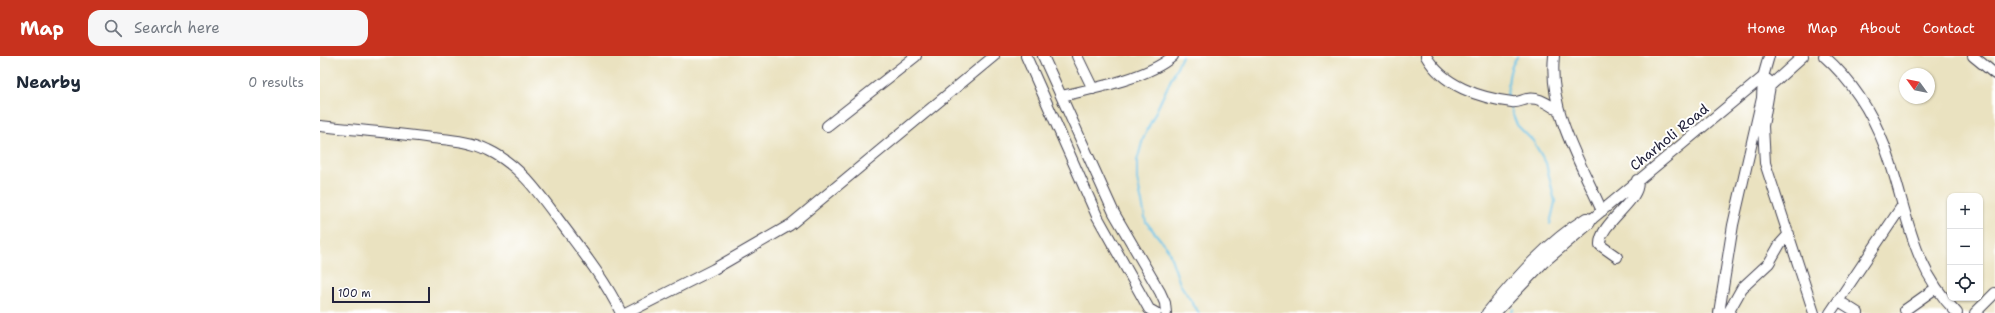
<!DOCTYPE html>
<html lang="en">
<head>
<meta charset="utf-8">
<style>
	body { margin:0; font-family:"Shantell Sans",sans-serif; background:#f6f6f7; color:#1f2937 }
	.controls { position:absolute; right:12px; bottom:12px; display:grid; overflow:hidden; border-radius:8px; box-shadow:0 1px 3px #0004 }
	.controls button { width:36px; height:36px; display:grid; place-items:center; padding:0; border:0; border-bottom:1px solid #e0e1e3; background:#fff; color:#1f2937; font:20px sans-serif }
	.compass { position:absolute; left:1579px; top:12px; width:36px; height:36px; border-radius:50%; background:#fff; box-shadow:0 1px 3px #0004; rotate:303deg }
	.scale { position:absolute; left:12px; bottom:10px; width:98px; box-sizing:border-box; padding-left:4px; border:2px solid #22223b; border-top:0; font-size:11px; line-height:14px; white-space:nowrap; color:#22223b; -webkit-text-stroke:3px #fff; paint-order:stroke }
	.list { margin:0; padding:0; list-style:none }
	h2 { display:flex; justify-content:space-between; align-items:center; height:52px; margin:0; padding:0 16px; font-size:17px }
	h2 small { font-size:13px; font-weight:400; color:#747a83 }
	.icon { flex:none; width:22px; height:22px; fill:none; stroke:currentColor; stroke-width:2; stroke-linecap:round; stroke-linejoin:round }
	.map { position:relative; flex:none; width:1675px; height:257px; overflow:hidden }
	header { display:flex; align-items:center; gap:24px; box-sizing:border-box; height:56px; padding:0 20px; background:#c8321e; color:#fff }
	header strong { font-size:19px }
	nav { display:flex; gap:22px; margin-inline-start:auto; font-size:14px }
	.search { width:280px; height:36px; background:#f6f6f7; display:flex; align-items:center; gap:10px; box-sizing:border-box; padding:0 14px; border-radius:12px; color:#747a83; font-size:15px }
	main { display:flex }
	aside { flex:1; background:#fff }
	.map>svg:first-child { display:block }
</style>
</head>
<body>
<header>
<strong>Map</strong>
<div class="search"><svg class="icon" aria-label="search" viewBox="0 0 24 24"><circle cx="10" cy="10" r="6"/><path d="M15 15l6 6"/></svg>Search here</div>
<nav><a>Home</a><a>Map</a><a>About</a><a>Contact</a></nav>
</header>
<main>
<aside>
<h2>Nearby<small>0 results</small></h2>
<ul class="list">
</ul>
</aside>
<div class="map">
<svg width="1675" height="257" viewBox="0 0 1675 257">
	<rect width="100%" height="100%" fill="#fff"/>
	<filter id="ink" filterUnits="userSpaceOnUse"><feTurbulence type="fractalNoise" baseFrequency=".025" numOctaves="2"/><feDisplacementMap in="SourceGraphic" scale="8" xChannelSelector="R" yChannelSelector="G"/><feConvolveMatrix kernelMatrix="1 2 1 2 8 2 1 2 1" color-interpolation-filters="sRGB"/></filter>
	<filter id="wash" filterUnits="userSpaceOnUse"><feTurbulence type="fractalNoise" baseFrequency=".012" numOctaves="4" result="noise"/><feDisplacementMap in="SourceGraphic" scale="16" xChannelSelector="R" yChannelSelector="G"/><feGaussianBlur stdDeviation="0.9" result="paint"/><feColorMatrix in="noise" values="0 0 0 0 0 0 0 0 0 0 0 0 0 0 0 0 0 1.4 0 .05"/><feComposite in="paint" operator="in"/></filter>
	<g filter="url(#wash)">
		<rect width="100%" height="100%" fill="#eae2c0"/>
		<g fill="none" stroke-linecap="round" stroke-linejoin="round">
			<path stroke="#6ac3e8" stroke-width="2" d="M862,0l-39,83 -6,22v18l9,43 22,27 12,35 19,29
				M1187,42c1,-13 1,-31 11,-42
				M1189,49l8,20 16,16 13,22 9,39 -5,22
				M1192,257l1,-4"/>
		</g>
	</g>
	<g filter="url(#ink)">
		<g fill="none" stroke-linecap="round" stroke-linejoin="round">
			<defs>
				<path id="minor" d="M706,0l71,160 52,93 7,4
					M723,0l71,157 46,79 5,11 1,10
					M757,0l16,33
					M1106,0c17,30 54,42 86,46 6,1 10,-2 15,-3 11,-3 22,6 31,11
					M1234,0c-6,55 27,107 48,155
					M1504,0c27,24 48,57 61,91 23,61 23,116 72,166
					M1653,0l22,18
					M1443,21l5,3 2,6 -7,40 2,37 49,150
					M1450,30l33,-30
					M741,40c32,-7 87,-18 112,-40
					M0,70c37,4 75,7 112,12 18,2 39,3 56,12 34,16 54,48 76,77 21,28 42,55 57,86
					M507,70l89,-70
					M1297,201l-17,-12c-1,-23 44,-46 37,-65
					M1519,245l19,12
					M1585,254l31,-22
					M307,257l87,-44 76,-44 204,-169
					M1167,257c29,-35 60,-71 99,-95l6,1
					M1175,257l48,-50 46,-39 3,-5 171,-142
					M1399,257l14,-88 29,-127 1,-21 6,-21
					M1408,257l14,-25 27,-25 11,-19 9,-10
					M1510,257l72,-107
					M1655,257l20,-20"/>
			</defs>
			<use href="#minor" stroke="#403f4f" stroke-width="12"/>
			<use href="#minor" stroke="#fff" stroke-width="10"/>
		</g>
	</g>
	<g text-anchor="middle" dominant-baseline="central" stroke-width="4" stroke-linejoin="round" paint-order="stroke">
		<g font-size="14" fill="#22223b" stroke="#fff">
			<text transform="translate(1349 81) rotate(-39)">Charholi Road</text>
		</g>
	</g>
</svg>
<div class="controls">
<button>+</button>
<button>−</button>
<button><svg class="icon" aria-label="locate" viewBox="0 0 24 24"><circle cx="12" cy="12" r="6"/><path d="M12 2v4M12 18v4M2 12h4M18 12h4"/></svg></button>
</div>
<svg class="compass" viewBox="-18 -18 36 36"><path d="M0-13l5 13h-10z" fill="#e53935"/><path d="M0 13l5-13h-10z" fill="#747a83"/></svg>
<div class="scale">100 m</div>
</div>
</main>
</body>
</html>
